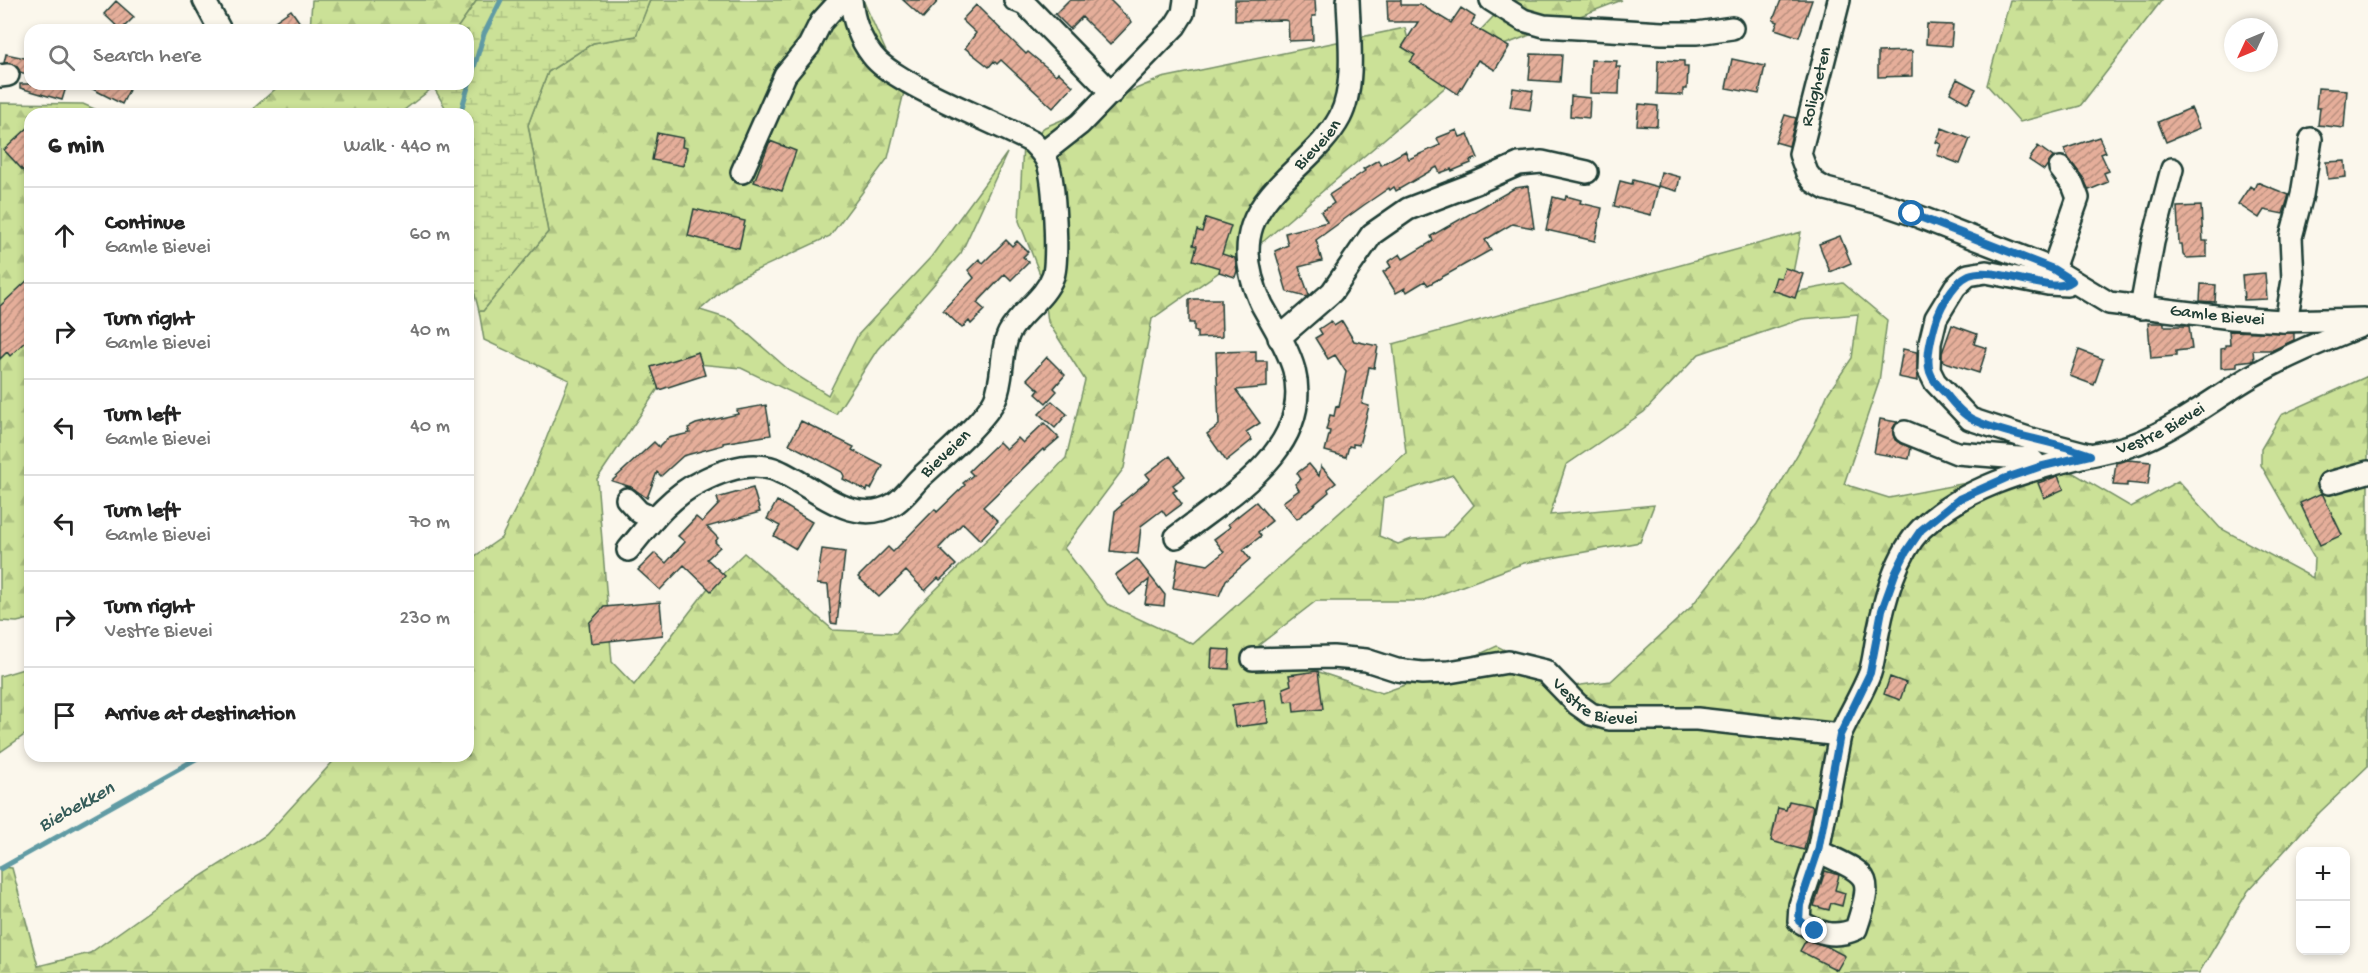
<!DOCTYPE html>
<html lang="en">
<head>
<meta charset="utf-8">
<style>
	body { margin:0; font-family:"Gochi Hand",sans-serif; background:#f6f6f6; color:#222 }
	.controls { position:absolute; right:18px; bottom:18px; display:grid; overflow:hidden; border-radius:12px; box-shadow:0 3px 9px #0003 }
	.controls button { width:54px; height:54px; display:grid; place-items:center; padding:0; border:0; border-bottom:2px solid #e0e0e0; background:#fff; color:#222; font:30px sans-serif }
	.compass { position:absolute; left:2224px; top:18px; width:54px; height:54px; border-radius:50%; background:#fff; box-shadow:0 3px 9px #0003; rotate:226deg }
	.stop { position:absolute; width:18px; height:18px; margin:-14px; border:4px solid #1f6fb2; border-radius:50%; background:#fff }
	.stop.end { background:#1f6fb2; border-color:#fff; box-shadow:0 2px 6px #0008 }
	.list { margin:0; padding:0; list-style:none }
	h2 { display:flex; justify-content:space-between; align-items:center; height:78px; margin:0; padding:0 24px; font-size:26px }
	h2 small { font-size:20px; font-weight:400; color:#767676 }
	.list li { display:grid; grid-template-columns:39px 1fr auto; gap:18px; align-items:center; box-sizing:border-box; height:96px; padding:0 24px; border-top:2px solid #e0e0e0 }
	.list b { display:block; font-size:22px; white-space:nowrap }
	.list p { margin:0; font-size:20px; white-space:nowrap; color:#767676 }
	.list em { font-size:20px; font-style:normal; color:#767676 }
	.icon { flex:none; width:33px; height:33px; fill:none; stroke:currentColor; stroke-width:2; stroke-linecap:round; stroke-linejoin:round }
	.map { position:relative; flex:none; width:2368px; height:973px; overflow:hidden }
	.search { position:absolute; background:#fff; box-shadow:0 3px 9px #0003; left:24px; top:24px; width:450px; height:66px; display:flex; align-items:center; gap:15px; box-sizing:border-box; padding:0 21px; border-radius:18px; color:#767676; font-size:22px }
	.panel { position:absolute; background:#fff; box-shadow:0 3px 9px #0003; left:24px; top:108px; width:450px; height:654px; border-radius:18px }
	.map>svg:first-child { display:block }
</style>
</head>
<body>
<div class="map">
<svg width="2368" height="973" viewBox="0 0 2368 973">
	<defs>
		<pattern id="forest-firs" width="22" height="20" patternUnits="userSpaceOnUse" patternTransform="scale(1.5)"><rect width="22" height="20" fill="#cbe197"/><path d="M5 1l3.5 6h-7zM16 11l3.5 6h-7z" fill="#aec283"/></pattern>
		<pattern id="wetland-marsh" width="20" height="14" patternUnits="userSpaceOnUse" patternTransform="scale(1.5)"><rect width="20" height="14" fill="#cbe197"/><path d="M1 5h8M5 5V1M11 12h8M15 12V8" fill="none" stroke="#aec283"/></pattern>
		<pattern id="building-hatch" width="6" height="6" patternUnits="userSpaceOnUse" patternTransform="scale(1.5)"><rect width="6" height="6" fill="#e5ae9a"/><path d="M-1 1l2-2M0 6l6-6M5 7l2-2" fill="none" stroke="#b98f7e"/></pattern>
	</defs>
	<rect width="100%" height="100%" fill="#fbf7ec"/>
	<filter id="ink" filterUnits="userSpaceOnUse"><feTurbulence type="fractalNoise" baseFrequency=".0167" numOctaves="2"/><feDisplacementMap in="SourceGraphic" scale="12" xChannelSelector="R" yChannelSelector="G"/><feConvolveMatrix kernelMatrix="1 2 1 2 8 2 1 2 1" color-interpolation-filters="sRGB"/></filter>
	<g filter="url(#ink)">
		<path fill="url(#forest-firs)" stroke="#758f66" stroke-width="1.5" fill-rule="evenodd" d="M312,0h165l-21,30h-146z
			M650,0h213l41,92 -16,66 -58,78 -97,45 -33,29 32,10 58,51 38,24 30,-60 73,-78 76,-104 -46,100 -84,97 -41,64 -95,-46 -65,-6 -79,117 15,183 22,23 74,-97 36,-35 89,77 63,3 23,-27 91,-89 56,-59 19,-78 -37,-58 -5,-40 -24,-61 4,-77 22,-17 117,-49 243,-50 6,23 9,9 37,-5 52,-55h113l-134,51 -223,189 -113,79 -28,149 -60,80 43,56 86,40 213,-191 -13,-109 408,-112 -12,61 54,-10 44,37 -8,62 -35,102 45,14 103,-20 73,-10 66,39 47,-26 42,47 93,50 1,-20 -53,-93v-16l20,-34 87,-39v390l-48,46 -72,79 -49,82h-2199v-106l12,1 26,98 52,-13 86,-61 90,-57 72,-79h130v-195l33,-23 30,-60 38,-98 -85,-40 -5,-29h4l65,-79 -20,-107 20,-53 45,-29 42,-7zM1858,314l-6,44 -24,35 -14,33 -57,98 -67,84 -79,73 -37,5 -77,-40 -58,27 -57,20 -90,-30 -33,-18 57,-44h106l102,-38 116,-21 14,-37 -104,10 16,-50 78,-53 55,-58 103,-35zM1453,475l21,30 -30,32 -32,2 -14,5 -19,-8 4,-38z
			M2010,0h152l-82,106 -60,16 -33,-37z
			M281,84h153l-3,5 -32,25h-152z
			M0,103l83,1 23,10h-76v505l-13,3 -17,-1z
			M30,667v64l-30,21v-76z"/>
		<path fill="url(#wetland-marsh)" stroke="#758f66" stroke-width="1.5" d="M477,0h173l-14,36 -43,7 -45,29 -20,53 20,107 -65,79h-4l-11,-43v-154h-19l-15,-26 -3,1 3,-5h34v-54h-12z"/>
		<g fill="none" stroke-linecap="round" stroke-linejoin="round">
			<path stroke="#619ba4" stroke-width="5" d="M460,114l24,-80 17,-34
				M0,869l201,-113"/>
		</g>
		<path fill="url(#building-hatch)" stroke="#1f3d34" stroke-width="1.5" d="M903,0h36l-16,18z
			M1069,0h41l22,22 -22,23 -28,-28 -12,12 -15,-15z
			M1235,0h80l1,16h-4l1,24 -24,1 -1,-20 -4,-1 -49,1z
			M1387,0h14v5h20l30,18 10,-15 14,9 -4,8 38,22 -14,23 -17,-10 -20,34 -48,-32 5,-7 -13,-8 16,-25h-30z
			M1781,0h31l-13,37 -24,-8 3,-7 -5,-2z
			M116,1l18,16 -13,13 -17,-16z
			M976,5l50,49 2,-2 28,23 2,-3 15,14 -20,22 -52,-48 -4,4 -3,-3 -5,6 -24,-19 11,-15 -14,-13z
			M291,10l14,20h-43z
			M1927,24l26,1 -2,21 -25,-2z
			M1912,51v25l-34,1v-25z
			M6,54l24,5v16l-10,-3 -7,-8 -9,-1z
			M1531,54l31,1 -2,27 -31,-2z
			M1732,59l33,7 -6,28 -33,-6z
			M1591,60l26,1 -1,6h4l-1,27 -29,-1z
			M1658,60l26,1v6h4l-1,22h-4v6l-26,-1z
			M1957,79l19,10 -8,14 -18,-10z
			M20,84h47l-5,16 -42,-12z
			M83,84h49l-10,20z
			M1513,88l20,3 -3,19 -20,-3z
			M2318,88l29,2 -3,38 -26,-3 2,-17h-4z
			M1571,96l19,2 -1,20 -19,-2z
			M1639,104l19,2 -1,20 -20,-1z
			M2191,108l9,20 -34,14 -8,-20z
			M1785,115l11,3 -7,28 -14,-4z
			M30,126v52l-26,-28z
			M1942,128l28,11 -10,25 -23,-9 4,-11 -5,-2z
			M1457,130l3,7 8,-3 10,24 -8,3 1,2 -19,8 -1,-2 -11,4 -3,-6 -41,24 -2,-4 -4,3 -1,-2 -25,17 -48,35 6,21 -23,6 10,28 -3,2 -19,-5 -12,-41 13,-6 -3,-12 42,-11 -6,-10 13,-9 -5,-8 36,-24 -2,-2 15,-9 3,5 24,-14 4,8 31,-14 -3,-7z
			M657,133l26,5 -1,9 5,1 -4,18 -31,-6z
			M2099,137l7,15 -5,2 8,17 -5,2 4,9 -19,8 -6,-12 -14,-19 -5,-10z
			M770,141l26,10 -14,40 -28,-9z
			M2038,146l15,11 -9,13 -15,-10z
			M2345,161l1,16 -18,2 -2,-17z
			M1661,172l19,5 -3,14 -19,-5z
			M1633,180l25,7 -7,28 -37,-9 6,-25 12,3z
			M2257,182l32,13 -6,19 -19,-4 -5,8 -21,-14 12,-18 4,3z
			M1528,186l6,42 -22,-4 -27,16 6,10 -63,35 -3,-4 -18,11 -2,-4 -9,5 -13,-21 8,-5 -3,-5 12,-8 3,5 30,-18 -2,-5 84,-48z
			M1566,196l15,4 -1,3 22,5 -7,33 -49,-11 7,-33 12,3z
			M2201,206l2,35h4v16l-20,1 -4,-4 -1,-10h-3l-2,-37z
			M694,209l51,12 -6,27 -51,-12z
			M1206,218l25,8 -9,28 13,4 2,13 -2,6 -16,-5 1,-4 -27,-8 4,-14 -4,-1 4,-15 5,2z
			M1840,236l11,27 -21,9 -11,-28z
			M1006,240l6,6 5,-5 11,11 -5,5 6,5 -18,18 -6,-6 -28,29 8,7 -14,14 -2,-3 -7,7 -19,-18 31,-32 -6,-8 11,-11 4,4z
			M1785,268l18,6 -8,24 -23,-8 4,-13 5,1z
			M2265,273l2,26 -23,1 -2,-25z
			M30,278v59l-20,19 -3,-4 -7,7v-53z
			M2201,284l15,1 -1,17 -15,-1z
			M1194,299h27l1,38 -25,1v-6l-3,-1v-8h-5v-23z
			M1331,321l3,5 8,-5 12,20 24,5 -4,22 -5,-1 -7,37 7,2 -10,39 -6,-1v3l-4,-1 -3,11 -21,-6 5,-20 -4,-1 4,-15 4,1 2,-10 3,1 7,-35 -11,-17 -7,4 -13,-21 7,-4 -3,-5z
			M2148,323h16v3h25l3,23 -16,2v5l-25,2z
			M1952,325l25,9 -3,10 13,4 -8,25 -37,-12v-8z
			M2229,331l65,2v7l-21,10h-20l1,10 -17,2v5l-16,1v-19l4,-1v-3h5z
			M1903,349l14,3 1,29 -20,-4z
			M2079,350l24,9 -9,26 -24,-9z
			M1256,351v10h11v26l-31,3 24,33 -14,9 6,8 -26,21 -19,-27 12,-9 -3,-73z
			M698,352l7,23 -46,15 -8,-23z
			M1047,357l18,18 -11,13 3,3 -11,12 -10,-9 3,-4 -12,-11z
			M1052,401l15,13 -12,14 -16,-14z
			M766,405l5,30 -48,8v2l-40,11 -22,20 -4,-4 -10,26 -16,-11 -19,-6 42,-39 5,5 9,-9 22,-5 -2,-5 8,-4 42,-10 -1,-4z
			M1880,419l17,3 -4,6v6l2,6 16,8 -2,11 -35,-6z
			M801,421l53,26 -2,3 31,16 -12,23 -3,-1 -1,3 -24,-12 1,-3 -2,-4 -53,-28z
			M1044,423l15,15 -15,13 -1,-2 -60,58 15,14 -18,19 -17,-17 -24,25 17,17 -16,15 -2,-2 -13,13 -19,-20 -27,26 -21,-20 30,-30 5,5 42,-43 2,3 28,-27 -2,-2 10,-8 -4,-4 30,-29 7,7 12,-11 5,5z
			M1170,456l15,20 -12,9 4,5 -4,2 9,12 -16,12 -4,-6 -21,16 -3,28 -28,-3 5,-40 7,-6 -1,-2 29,-24 -4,-5z
			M2128,460l23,2 -3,23 -21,-2v3l-14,-1 3,-22z
			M1309,464l10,12 2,-10 15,17 -8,6 1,3 -32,27 -14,-17 16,-12 -4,-6 6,-5 -4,-6z
			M2058,476l6,13 -20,9 -6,-15z
			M753,488l7,24 -53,15 11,11 -3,4 5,5 -13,12 18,17 -14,15 -27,-26 -24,25 -22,-20 17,-17 11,10 19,-21 -7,-6 18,-19 6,5 17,-18 -2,-6z
			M2322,493l20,42 -22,10 -20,-42z
			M777,501l35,21 -16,27 -22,-13 6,-10 -13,-7z
			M1256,502l16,19 -14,11 3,4 -18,14 7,9 -24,21 -7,16 -46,-8 5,-29 30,6 16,-13 -10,-13 16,-12 -2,-3z
			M822,549l23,3 -8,72 -6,-1 -3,-38 -11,-1z
			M1137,559l28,36 -1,11 -19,-2 4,-24 -19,15 -15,-20z
			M660,602l3,33 -72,8 -2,-20 15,-16z
			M1212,649l18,1 -1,19 -18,-1z
			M1318,671l5,38 -29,3 -1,-11 -8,1 -2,-14 8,-3 -2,-10z
			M1890,677l16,6 -6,17 -16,-6z
			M1265,700l3,23 -33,4 -3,-22z
			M1789,801l24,5 -9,44 -33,-9 7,-33 8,2z
			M1825,871l14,4 -4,15 10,3 -3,13 -11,-3 -2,7 -15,-4z
			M1806,940l20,6 19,10 -8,14 -37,-19z"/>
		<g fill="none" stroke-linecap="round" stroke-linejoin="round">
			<defs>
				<g id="minor">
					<path d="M204,0l16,30"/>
					<path d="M1015,0l10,4 87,89"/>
					<path d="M1491,0l32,20 21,6 118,7h35l35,-5"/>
					<path id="s1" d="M1839,0l-39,154 7,19 7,9 12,7 54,14 32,11 141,55 56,34 123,15 51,3 81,-2"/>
					<path d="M0,76l8,-1"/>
					<path d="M1043,153l37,-29 95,-98 8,-13 2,-13"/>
					<path d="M742,172l43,-97 24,-29 12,-24 20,-22"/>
					<path d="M2053,269l25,-71 -5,-13 -13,-17"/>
					<path d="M2072,281l-5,4 -19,-1 -62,-12 -18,3 -13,12 -19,31 -6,25 -1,27 6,12 35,37 61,20 57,15"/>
					<path d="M2141,308l12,-66 19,-73"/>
					<path d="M2283,321l4,-5 6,-36 -2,-43 11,-42 9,-56"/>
					<path d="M1279,338l53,-46 40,-58 36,-25 68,-26 43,-19 23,-2 45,10"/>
					<path d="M1905,432l52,21 74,6 8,8"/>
					<path d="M2329,483l39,-11"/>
					<path d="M627,499l12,13 15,7"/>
					<path id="s2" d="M1176,537c52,-41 138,-88 118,-167 -6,-22 -21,-45 -32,-65 -12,-25 -19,-52 -10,-79 15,-43 67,-69 88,-109 16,-31 9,-83 8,-117"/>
					<path id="s3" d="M628,550c20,-24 42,-54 72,-68 21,-11 50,-21 74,-13 37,14 78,61 120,35 10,-6 18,-18 26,-26 19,-18 64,-56 75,-79 9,-20 5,-48 14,-66 11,-21 36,-34 44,-57 6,-14 1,-97 -5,-112 -3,-9 -9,-15 -16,-22 -40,-21 -84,-37 -124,-60 -13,-8 -27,-15 -36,-27 -13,-17 -19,-35 -21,-55"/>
					<path id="s4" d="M1253,659l80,-2 33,3 31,10 25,3 27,-1 59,-10 37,9 32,33 14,10 18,5h88l143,16c9,-21 22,-41 30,-62 4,-12 5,-27 8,-40 7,-35 18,-78 43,-104 43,-42 104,-58 160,-72 21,-5 42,-7 62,-16 39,-17 73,-44 109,-65 37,-22 76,-37 116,-53"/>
					<path d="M1818,851c51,25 57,21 38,78 -22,10 -38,4 -57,-8l1,-16 18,-54 22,-116"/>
				</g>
			</defs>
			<use href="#minor" stroke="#1f3d34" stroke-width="26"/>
			<use href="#minor" stroke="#fbf7ec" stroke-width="21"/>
		</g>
	</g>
	<g fill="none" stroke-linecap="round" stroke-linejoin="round" filter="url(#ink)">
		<path stroke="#1f6fb2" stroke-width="8" d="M1815,931l-16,-10 1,-16 18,-54 22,-116 30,-62 12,-63 13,-36 11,-22 15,-22 38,-31 47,-21 33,-11 51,-12c-38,-15 -80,-18 -118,-36 -10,-5 -19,-16 -26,-25 -7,-7 -13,-13 -16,-22 -4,-12 0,-29 3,-41 4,-18 18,-48 36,-56 27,-11 82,22 103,6l-19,-12 -141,-55"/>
	</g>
	<g text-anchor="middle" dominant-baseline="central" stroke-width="4.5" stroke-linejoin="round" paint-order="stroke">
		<g font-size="18" fill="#1f3d34" stroke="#fbf7ec">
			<text transform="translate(1817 87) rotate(-76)">Roligheten</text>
			<text stroke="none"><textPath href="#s2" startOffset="478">Bieveien</textPath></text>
			<text stroke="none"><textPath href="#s1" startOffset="620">Gamle Bievei</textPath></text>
			<text stroke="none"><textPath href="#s4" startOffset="1096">Vestre Bievei</textPath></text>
			<text stroke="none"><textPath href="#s3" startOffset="381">Bieveien</textPath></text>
			<text stroke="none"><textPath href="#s4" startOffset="358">Vestre Bievei</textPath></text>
		</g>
		<g font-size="20" font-style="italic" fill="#355c59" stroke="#fbf7ec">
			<text transform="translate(77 808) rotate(-29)">Biebekken</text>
		</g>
	</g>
</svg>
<div class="controls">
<button>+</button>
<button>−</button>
</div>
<svg class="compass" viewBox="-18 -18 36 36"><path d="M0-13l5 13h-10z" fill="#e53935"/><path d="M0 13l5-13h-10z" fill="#767676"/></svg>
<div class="stop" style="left:1912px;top:214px"></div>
<div class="stop end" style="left:1815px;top:931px"></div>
<div class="search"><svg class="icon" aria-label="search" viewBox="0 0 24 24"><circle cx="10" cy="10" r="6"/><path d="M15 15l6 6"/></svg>Search here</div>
<section class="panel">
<h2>6 min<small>Walk · 440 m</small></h2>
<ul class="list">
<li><svg class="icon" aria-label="ahead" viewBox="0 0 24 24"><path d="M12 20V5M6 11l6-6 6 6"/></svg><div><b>Continue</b><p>Gamle Bievei</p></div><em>60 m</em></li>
<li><svg class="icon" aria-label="right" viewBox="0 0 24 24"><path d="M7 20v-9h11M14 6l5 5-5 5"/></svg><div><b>Turn right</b><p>Gamle Bievei</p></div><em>40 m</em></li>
<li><svg class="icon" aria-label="left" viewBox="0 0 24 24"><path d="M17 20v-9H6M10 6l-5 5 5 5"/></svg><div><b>Turn left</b><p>Gamle Bievei</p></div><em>40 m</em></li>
<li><svg class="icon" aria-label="left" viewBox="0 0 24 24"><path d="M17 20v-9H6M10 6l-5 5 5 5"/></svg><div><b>Turn left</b><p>Gamle Bievei</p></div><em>70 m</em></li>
<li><svg class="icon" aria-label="right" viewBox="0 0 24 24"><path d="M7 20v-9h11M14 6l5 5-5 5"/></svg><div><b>Turn right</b><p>Vestre Bievei</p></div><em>230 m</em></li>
<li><svg class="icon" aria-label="arrive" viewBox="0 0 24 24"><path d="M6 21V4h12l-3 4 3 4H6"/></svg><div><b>Arrive at destination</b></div></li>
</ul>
</section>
</div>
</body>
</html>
